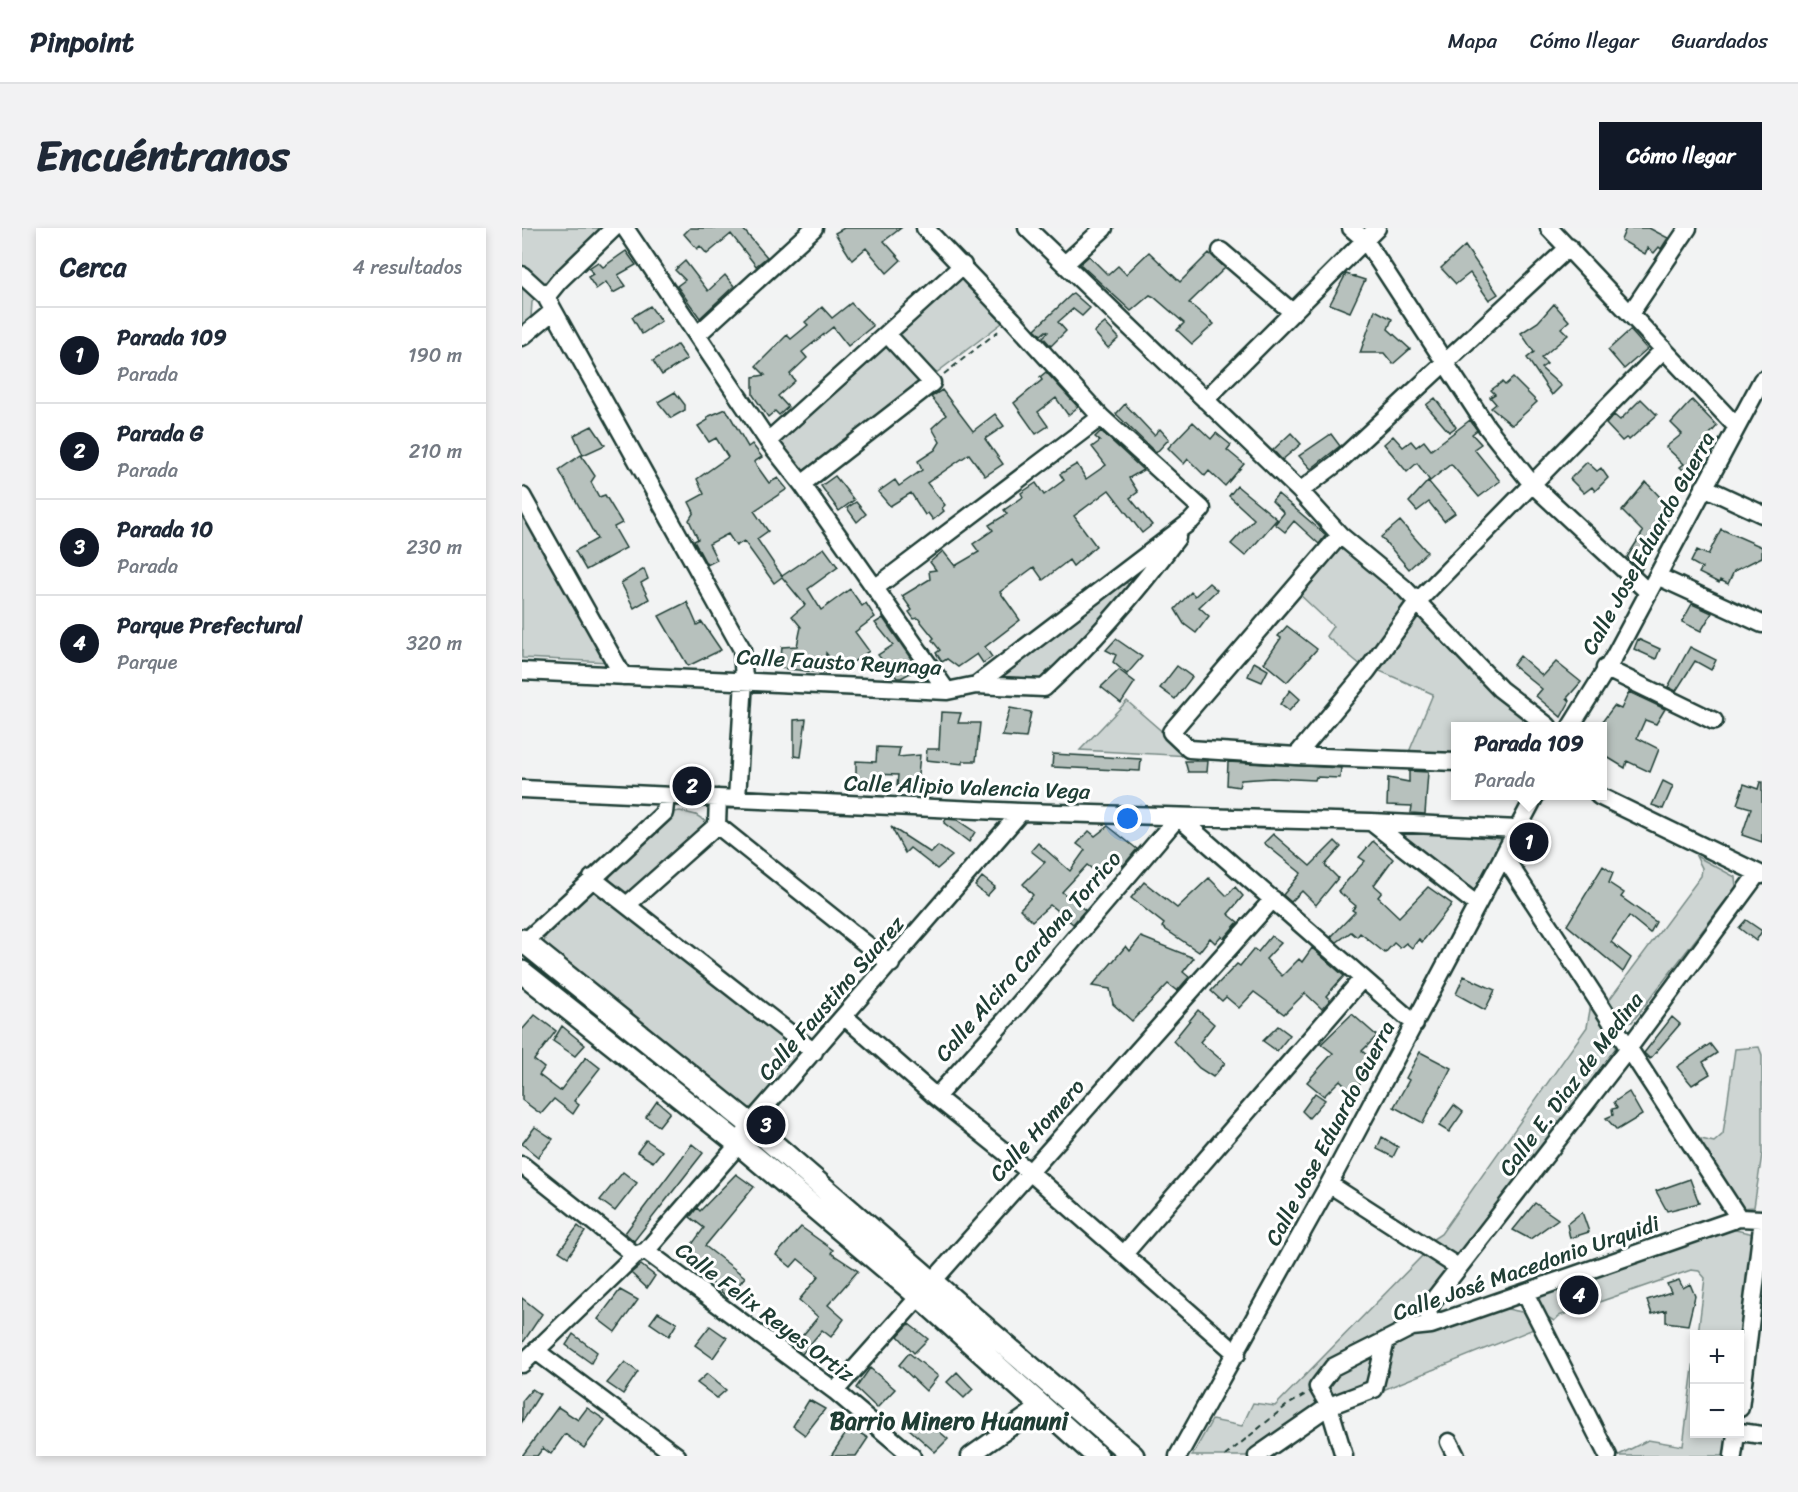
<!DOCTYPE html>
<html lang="es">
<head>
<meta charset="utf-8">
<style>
	body { margin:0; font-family:Sriracha,sans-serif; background:#f2f2f3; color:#1f2937 }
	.controls { position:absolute; right:18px; bottom:18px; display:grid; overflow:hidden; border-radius:0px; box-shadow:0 3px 9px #0003 }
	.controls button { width:54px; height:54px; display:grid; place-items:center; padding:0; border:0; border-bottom:2px solid #e0e1e3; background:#fff; color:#1f2937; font:30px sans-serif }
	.you { position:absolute; left:606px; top:591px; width:21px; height:21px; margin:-15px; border:4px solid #fff; border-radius:50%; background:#1a73e8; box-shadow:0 0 0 9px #1a73e833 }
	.badge { display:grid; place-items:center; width:39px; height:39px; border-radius:50%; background:#111827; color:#fff; font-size:20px; font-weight:700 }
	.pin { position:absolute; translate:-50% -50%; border:3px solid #fff; box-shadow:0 2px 6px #0006 }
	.popup { position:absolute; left:929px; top:494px; width:156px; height:78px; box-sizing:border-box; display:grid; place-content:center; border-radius:0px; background:#fff; filter:drop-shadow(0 2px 4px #0005); font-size:20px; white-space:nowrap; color:#747a83 }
	.popup b { font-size:22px; color:#1f2937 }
	.popup::after { content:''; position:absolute; left:50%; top:100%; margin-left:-12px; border:12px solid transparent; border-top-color:#fff }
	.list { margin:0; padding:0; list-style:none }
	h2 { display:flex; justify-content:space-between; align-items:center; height:78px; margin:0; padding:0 24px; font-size:26px }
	h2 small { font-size:20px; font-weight:400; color:#747a83 }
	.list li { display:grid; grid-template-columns:39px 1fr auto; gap:18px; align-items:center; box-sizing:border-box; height:96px; padding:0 24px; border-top:2px solid #e0e1e3 }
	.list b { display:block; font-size:22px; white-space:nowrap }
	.list p { margin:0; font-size:20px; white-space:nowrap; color:#747a83 }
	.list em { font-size:20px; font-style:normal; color:#747a83 }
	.map { position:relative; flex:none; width:1240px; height:1228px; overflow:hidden; border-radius:0px }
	header { display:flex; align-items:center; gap:36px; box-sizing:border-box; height:84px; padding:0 30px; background:#fff; border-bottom:2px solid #e0e1e3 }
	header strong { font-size:28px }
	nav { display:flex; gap:33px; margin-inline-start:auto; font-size:21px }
	.intro { display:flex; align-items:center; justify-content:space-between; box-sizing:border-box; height:144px; padding:0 36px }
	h1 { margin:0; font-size:42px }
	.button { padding:15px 27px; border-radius:0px; background:#111827; color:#fff; font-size:21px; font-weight:700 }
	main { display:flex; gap:36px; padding:0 36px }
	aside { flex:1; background:#fff; border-radius:0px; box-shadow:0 3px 9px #0003 }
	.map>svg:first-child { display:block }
</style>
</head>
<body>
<header>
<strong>Pinpoint</strong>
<nav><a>Mapa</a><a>Cómo llegar</a><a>Guardados</a></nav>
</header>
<div class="intro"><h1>Encuéntranos</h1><a class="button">Cómo llegar</a></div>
<main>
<aside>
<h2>Cerca<small>4 resultados</small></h2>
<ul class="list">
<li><span class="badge">1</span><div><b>Parada 109</b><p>Parada</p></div><em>190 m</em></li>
<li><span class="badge">2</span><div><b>Parada G</b><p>Parada</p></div><em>210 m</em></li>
<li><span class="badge">3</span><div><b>Parada 10</b><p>Parada</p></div><em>230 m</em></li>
<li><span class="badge">4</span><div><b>Parque Prefectural</b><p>Parque</p></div><em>320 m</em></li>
</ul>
</aside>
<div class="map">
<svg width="1240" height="1228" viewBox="0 0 1240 1228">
	<rect width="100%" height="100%" fill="#f2f3f3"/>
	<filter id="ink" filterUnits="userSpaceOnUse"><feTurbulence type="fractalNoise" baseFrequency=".0167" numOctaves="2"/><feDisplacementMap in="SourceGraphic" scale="12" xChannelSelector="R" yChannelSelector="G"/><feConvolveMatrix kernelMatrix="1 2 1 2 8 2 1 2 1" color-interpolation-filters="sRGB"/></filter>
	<g filter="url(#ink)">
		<path fill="#ced5d3" stroke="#768984" stroke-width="1.5" d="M0,0h82l-49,47 -23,27 -1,15 -9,7z
			M438,48l42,47 -200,152 -24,-33z
			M0,283l87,151 -87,-4z
			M818,313l70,63 -48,62 -36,-30 7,-10 -36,-34z
			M601,353l8,4 -1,7 -90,90 -42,-3 2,-4z
			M893,385l74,74 48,39h-81l-1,29 -46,-3 24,-58 -58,-25z
			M605,473l63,55 -110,-6z
			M158,583l16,4 16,10 -83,73 -20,-16 2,-12 63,-58z
			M876,603l105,8 -30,53z
			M1174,628l39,21 1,10 -104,135h-9l-14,-22 92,-124 1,-8z
			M72,661l203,160 2,8 -45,52 -9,-1 -198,-160 -3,-6 2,-7 43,-44z
			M8,729l206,168 -5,3 -204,-163z
			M1069,776l25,34 -1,11 -153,205 -10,1 -22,-14 11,-7 146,-207z
			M1237,819l3,8v99l-8,53 -14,1 -41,-57 2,-12 13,3 9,-8 12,-85z
			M1209,1001l23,5 -14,129v-29h-42l7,-56 -6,-7 -8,-1 -132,46 -5,5 -11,-7 -4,-14 4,-9z
			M902,1026l22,13v11l-41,43 -36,22 -38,15 -23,28 11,20 -36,28 -35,22h-56l20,-36 30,6 11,-23 22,3z
			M981,1080l23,5 10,15 -200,81 -9,-20 11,-19 79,-38z
			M1172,1132v74h36l-3,22h-110l31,-16 35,6z"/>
		<path fill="#b7c1bd" stroke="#1f3d34" stroke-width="1.5" d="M168,0h52l25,29 -11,9 -25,-32 -24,20 -7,-8 -3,3 -13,-15z
			M322,0h57l-17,13 17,19 -14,13 -21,-25 -14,12 -17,-27z
			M1104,0h23l19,10 -7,11 -2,-2 -5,6 -6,-5 -3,6 -24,-14z
			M943,18l33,48 -9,6 -19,-27 -14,11 -15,-16z
			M104,23l10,14 -18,10 8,11 -13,7 -7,-11 -10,7 -8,-12 5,-3 -4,-6 9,-6 5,5z
			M627,24l31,30 29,-29 16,15 -36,35 25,21 -22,20 -15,-14 7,-7 -30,-26 -4,-2 -19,16 -51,-47 9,-8 19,19 10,-9 8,8z
			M163,33l23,30 17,-16 9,11 -34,32 -23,-32 8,-6 -10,-10z
			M824,46l19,6 -15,32 -20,-8z
			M551,65l17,15 -8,8 -9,-7 -15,13 8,9 -15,15 -8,-9 5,-5 -2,-1 -5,4 -6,-6z
			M329,75l22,23 -25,20 -15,-19 -31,25 5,6 -17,16 5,7 -17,15 10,11 -9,8 -4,-4 -7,6 -15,-22v-18l12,-2 -9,-9 31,-31 4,4 17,-14 -3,-3 17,-15 10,11z
			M1032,76l15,17 -8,7 7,7 -27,23 6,6 -6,4 20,18 -9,9 -25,-37 7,-6 -13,-19 17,-11z
			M128,78l11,15 -19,13 -10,-17z
			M853,82l17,9 -4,10 22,20 -17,15 -9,-11h-24z
			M583,95l14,15 -11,10 -14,-16z
			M1108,102l17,19 -23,20 -16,-19z
			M155,117l10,14 -25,16 -9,-14z
			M524,144l32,35 -10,8 -12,-17 -18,14 10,14 -12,8 -22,-31 28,-23 -2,-3z
			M991,150l24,24 -25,23 -21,-17 5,-4 -6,-7 5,-3 -4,-4 11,-8 3,3z
			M420,162l31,41 22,-17 9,12 -19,13 18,25 -18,12 -16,-22 -42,29 18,22 -3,3 2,3 -11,9 -5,-7 -3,2 -14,-22 -21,13 -12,-14 17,-12 4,6 23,-16 -4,-9 17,-11 5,-8 -8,-14 14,-13 -15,-18z
			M153,164l10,13v5l-14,8 -13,-16z
			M913,170l21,29 -7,5 -23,-27z
			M1119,171l16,16 -28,25 -3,-2 -4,3 -16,-17 8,-9 6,5z
			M1170,172l25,26 -23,26 6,9 -8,17 -12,-11 4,-3 -18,-17 16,-13 -11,-11z
			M603,176l29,31 6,-6 9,10 -13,14 -40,-39z
			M204,181l22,38 4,-3 10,13 -8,5 15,21 9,-5 9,11 -33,22 14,20 -11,8 25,37 42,-28 14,19 -30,22 13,21 29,-21 12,17 4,-3 9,14 -20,15 14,19 -29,20 -14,-18 -2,20 -44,-5 2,-21 15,-1 4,-19 -9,-11 13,-11 -23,-28 -8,6 -30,-42 -8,5 -8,-12 -19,10 8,16 -10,5 -13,-24 4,-2 -9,-19 5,-8 -5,-10 15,-8 -7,-15 31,-22 -12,-19 -7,4 -11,-16 10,-6 -1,-3z
			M948,192l7,10 -5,4 9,10 -7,5 26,32 -21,16 -28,-33 -21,17 -13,-18 -10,9 -23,-28 9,-8 10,11 8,-6 5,6 8,-6 7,9z
			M671,194l18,17 5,-6 15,12 -4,5 17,14 -19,22 -16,-15 -4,5 -17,-17 -4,5 -16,-16z
			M70,198l13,19 -22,10 -9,-20z
			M579,203l42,39 -14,8 9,14 -8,6 22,27 -10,8 -33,-43 -35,26 22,30 -23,20 -4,-6 -26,20 -9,-13 -34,25 20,28 -35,27 7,10 -9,6 -6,-9 -19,13 -11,-8 -5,3 -6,-9 4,-3 -8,-10 2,-2 -16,-20 -4,1 -5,-7 3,-2 -10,-14 28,-17 -1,-8 7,-1 -6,-8 13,-11 12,15 24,-14 -6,-8 20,-14 -4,-5 18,-11 -3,-4 19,-13 -2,-4 15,-10 8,12 20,-15 -4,-6 17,-10 9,15 20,-14 -14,-18 8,-6 -5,-4z
			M769,205l10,11 -19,16 -9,-10z
			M809,206l9,12 -29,23 -12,-13z
			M59,227l14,21 -4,6 8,15 6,-2 17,28 -8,4 12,21 -40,22 -11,-19 22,-12 -38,-69z
			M1065,234l10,9 4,-3 7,10 -13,13 -3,-4 -8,6 -14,-14z
			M313,248l19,24 -15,11 -18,-25z
			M906,253l27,32 -11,8 -15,-19 -12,9 -8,-9z
			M1124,254l27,29 -22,35 -10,25 -14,-14 16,-25 -21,-21z
			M715,258l40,33 -32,37 -14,-12 23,-25 -25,-23z
			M756,266l48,41 -7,9 -25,-23 -9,11 -10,-8 9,-11 -12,-12z
			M334,274l10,12 -9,8 -10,-14z
			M878,293l27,31 -18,17 -28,-32z
			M1199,301l41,18v10l-28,14 -6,13 -8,-4 -1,3 -20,-10 3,-5 -11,-6 6,-12 11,5z
			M122,341l4,10 -7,4 8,16 -15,9 -13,-25z
			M687,355l8,7 -18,17 10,9 -13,17 -12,-9 -9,-15 16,-17 4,4z
			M165,374l10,23 5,-3 19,28 -33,16 -29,-50z
			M1170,376l20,9 -11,18 -19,-9z
			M361,390l35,51 -17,9h-4l-19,-23 15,-10 -18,-22z
			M765,398l30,23 -30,33 -23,-19 17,-25 -3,-2z
			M594,411l26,18 -15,17 -14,-12 3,-7 -10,-5z
			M1116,411l22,10 -4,10 -22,-10z
			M1168,419l26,13 -5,10 -16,-9 -19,30 -8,-4z
			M998,428l23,20 13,-14 25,20 -14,16 3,3 -9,16 -25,-21 6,-7 -29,-24z
			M732,434l14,8 -6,12 -14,-6z
			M655,438l15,11 -17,22 -15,-11z
			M597,442l16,12 -14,21 -20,-16z
			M768,462l10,9 -11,12 -9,-7z
			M1107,464l36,17 -9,15 -11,-4 -8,18 22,11 -9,23 -23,-11 -2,7 -23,-14v-32l12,-16 7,3z
			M488,480l21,4 -5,26 -24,-2z
			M419,484l20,1 -3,10h22l-4,38h-13v3l-37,-4 1,-11h12z
			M284,491l-5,38 -7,-1v-36z
			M355,519l23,1 -2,9 22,-2 -3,29 -20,2 1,-11 -24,-1v5l-18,-1v-17l20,1z
			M531,526l88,5 -1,12 -88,-4z
			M663,533h23l-1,11h-19z
			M706,534l113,6 -1,10 -24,-1 -1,3 -43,-2 -31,2 -2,7 -12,-2z
			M887,543l19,1 -3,42 -14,-1 1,-7 -25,-1 1,-27 21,4z
			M1141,553l10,5 -10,23 -11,-4z
			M1238,554h2v60l-20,-7 9,-27 -14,-4 7,-20 14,5z
			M424,591l11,1 18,12 -6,10 -25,-19z
			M586,598l29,23 -14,17 -8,-7 -16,15 -12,-9 -25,27 23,18 -12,14 -23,-19 -18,16 -12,-12 13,-14 -10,-11 22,-22 -14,-11 7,-8 32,28 15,-21 -8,-6 12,-13 6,5z
			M369,599l40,26 7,-7 14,10 -15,13 -27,-21 -5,5z
			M751,606l37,32 25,-25 6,6 -16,18 13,13 -22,27 -14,-14 -11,11 -8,-7 18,-22 -37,-30z
			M851,613l20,18 -19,26 8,7 -4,5 21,20 29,-30 24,17 -30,38 -3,-3 -7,9 -6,-5 -6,5 -6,-5 -9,10 -25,-20 -3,4 -6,-5 -14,10 -6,-5 24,-25 -3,-2 4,-4 -18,-15 27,-30 -6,-4z
			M1081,638l10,7 -4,10 15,10 -3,4 35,25 -6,11 -21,-17 -18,26 20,16 -8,14 -56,-47z
			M460,649l13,10 -8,9 -12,-10z
			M687,650l18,18 8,-9 8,9 -15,18 10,8 -14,16 -3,-2 -6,7 -5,-5 -11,14 -37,-25 2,-3 -33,-26 13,-16 33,26z
			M1224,692l16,11 -6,10 -17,-13z
			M749,708l10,7 -15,16 16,17 17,-17 3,3 10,-14 32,28 -18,20 4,4 -8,9 -17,-16 -21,21 -30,-22 -15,16 -13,-11 -4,4 -11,-10 26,-27 3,2 14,-17 4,3z
			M619,709l53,21 -11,14 6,5 -12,14 -9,-7 -36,37 -19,-17 -3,-15 -18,-3 34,-40 4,5z
			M942,748l31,14 -10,20 -29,-16z
			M676,782l16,14 -14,18 25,21 -12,14 -14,-9 -26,-27z
			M830,786l25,22 -15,15 13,11 -22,31 -13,-13 -16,16 -17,-14 26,-29 -12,-9z
			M13,787l21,16 -22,29 10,8 -5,7 21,16 26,-34 14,11 -26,33 5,4 -6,9 -19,-15 -13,15 -19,-14v-70z
			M1150,789l8,7 -30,35 -6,-6z
			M40,798l23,19 -10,11 -22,-15z
			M756,798l12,9 -13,16 -14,-10z
			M1188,816l7,9 -14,9 7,12 -18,11 -15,-18z
			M898,824l31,16 -28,55 -29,-16 15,-27 -3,-2z
			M1107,864l13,23 -25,15 -11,-12 7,-3 -1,-6 5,-1 -3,-6z
			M793,865l10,7 -16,18 -7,-7z
			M135,873l13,11 -11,14 -13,-9z
			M932,877l9,7 -14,20 -10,-6z
			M13,899l18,12 -15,18 -16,-13z
			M860,909l16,10 -5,10 -16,-8z
			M124,912l16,11 -9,11 -16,-10z
			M170,916l11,9 -69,88 -9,-8z
			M101,944l14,11 -22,28 -15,-11z
			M214,946l18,13 -49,59 40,31 -17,21 -35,-33 3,-2 -11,-9 19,-26 -14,-11 7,-9 3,3z
			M1168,951l9,24 -32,8 -11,-20z
			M1013,975l23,16 -28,20 -17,-9z
			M1060,984l7,20 -19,6 -3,-14z
			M56,998l7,6 -17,25 -9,-6z
			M279,999l32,23 -2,3 27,18 -30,34 16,14 -13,18 -9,-7 -20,24 -9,-7 25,-30 -19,-17 20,-24 -21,-17 -7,8 -15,-12z
			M119,1037l14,11 -8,12 -16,-15z
			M1157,1052l4,8 7,-4 5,12 -7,29 -22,-3v-12l-14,4 -5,-14 24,-8 -4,-8z
			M98,1062l18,10 -23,32 -17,-13z
			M0,1070l20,16 -20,30z
			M136,1084l19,11 -8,13 -19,-13z
			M387,1096l19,15 -14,14 -16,-17z
			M188,1098l17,12 -14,20 -18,-13z
			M51,1106l24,18 -6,11 -25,-18z
			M387,1125l29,23 -12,15 -27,-26z
			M103,1134l13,10 -15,22 -16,-11z
			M348,1140l25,21 -18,19 -21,-20z
			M435,1144l16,17 -9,9 -17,-16z
			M185,1146l19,16 -9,8 -20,-15z
			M10,1161l8,5 -18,28v-21z
			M287,1172l16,9 -20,26 -12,-9z
			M36,1179l20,13 9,-12 18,12 -21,28 -19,-14 -14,20 -8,-6 -6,8h-15z
			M398,1187l28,24 -13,13 -26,-23z
			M328,1199l18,11 -12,18h-25z"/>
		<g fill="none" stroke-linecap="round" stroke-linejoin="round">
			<defs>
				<path id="minor" d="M103,0l143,213 34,43 145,207
					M505,0l273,263 40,44 64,53 96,101 48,37
					M829,0l14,12 122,187 45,57 116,108
					M1027,0l187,198
					M699,23l70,60
					M543,36l39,-36
					M0,47l24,22 196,352 2,31 -7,119
					M24,69l13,-16 55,-53
					M1108,86l58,-86
					M175,107l117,-107
					M0,109l30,-25
					M683,172l172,-172
					M246,213l195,-176
					M280,256l130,-101 -45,-49
					M1182,259l58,27
					M778,263l37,-28 232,-216
					M0,268l101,180
					M818,307l-169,197 18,17 107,7 160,6
					M1135,348l105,48
					M353,360l226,-171
					M1083,440l109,53
					M0,443l425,20 29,-6 215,-164 11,-12 -101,-92 -88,-97 -88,-92
					M454,457l68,3c49,-45 93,-96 133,-150
					M1049,498l43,-69 148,-277
					M774,528l71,-85 50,-69 247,-253
					M0,561l499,23 350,10 147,7
					M1077,568l163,79
					M196,570l-1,27 174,139
					M656,589l237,207
					M849,594l105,82
					M981,627l236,363
					M70,650l222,174
					M105,677l90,-80
					M3,714l139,-129 2,-17
					M323,789l91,80 95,76 206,181
					M414,869l71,-79 171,-201
					M0,937l113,90
					M807,956l129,83
					M124,1023l189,140 77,65
					M602,1026l238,-275
					M1003,1065l83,163
					M909,1097l-3,-14 7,-13 193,-249 130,-176
					M14,1123l141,105
					M0,1136l113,-109 11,-4 93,-107 11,-20 271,-312
					M313,1163l438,-492
					M1218,1180l22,-181
					M1218,1204l22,3
					M927,1214l7,14
					M448,1228l71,-50
					M656,1228l151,-272 206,-388
					M735,1228l72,-50 45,-17 12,-49
					M822,1228l-15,-50 -11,-19 15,-20 79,-40 19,-2 308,-107 23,1
					M1211,1228l3,-22"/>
				<path id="major" d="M0,712l228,184 383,332
					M0,744l217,172 180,152 178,160"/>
			</defs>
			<use href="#minor" stroke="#1f3d34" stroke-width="21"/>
			<use href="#major" stroke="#1f3d34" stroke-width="26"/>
			<path stroke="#1f3d34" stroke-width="2" stroke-dasharray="6 4.5" stroke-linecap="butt" d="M422,146l57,-45
				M703,1228l61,-50 20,-12"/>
			<use href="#minor" stroke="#fff" stroke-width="16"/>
			<use href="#major" stroke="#fff" stroke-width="21"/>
		</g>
	</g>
	<g text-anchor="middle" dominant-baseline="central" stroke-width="6" stroke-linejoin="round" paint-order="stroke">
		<g font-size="22" fill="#1f3d34" stroke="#fff">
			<text transform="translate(1126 315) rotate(-61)">Calle Jose Eduardo Guerra</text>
			<text transform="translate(317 434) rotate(3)">Calle Fausto Reynaga</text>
			<text transform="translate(445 559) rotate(2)">Calle Alipio Valencia Vega</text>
			<text transform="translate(506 728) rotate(-49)">Calle Alcira Cardona Torrico</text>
			<text transform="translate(309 770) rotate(-49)">Calle Faustino Suarez</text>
			<text transform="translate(1049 856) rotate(-53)">Calle E. Diaz de Medina</text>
			<text transform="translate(515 902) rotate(-48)">Calle Homero</text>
			<text transform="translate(808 905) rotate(-62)">Calle Jose Eduardo Guerra</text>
			<text transform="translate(1004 1040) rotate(-19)">Calle José Macedonio Urquidi</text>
			<text transform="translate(243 1084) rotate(37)">Calle Felix Reyes Ortiz</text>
		</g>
		<g font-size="24" font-weight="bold" fill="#1f3d34" stroke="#fff">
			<text x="427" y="1193">Barrio Minero Huanuni</text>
		</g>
	</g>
</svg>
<div class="controls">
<button>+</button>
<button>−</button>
</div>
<div class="you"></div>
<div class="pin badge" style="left:1007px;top:614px">1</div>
<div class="popup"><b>Parada 109</b>Parada</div>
<div class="pin badge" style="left:170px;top:558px">2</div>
<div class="pin badge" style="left:244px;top:897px">3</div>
<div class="pin badge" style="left:1057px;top:1067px">4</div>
</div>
</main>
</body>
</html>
